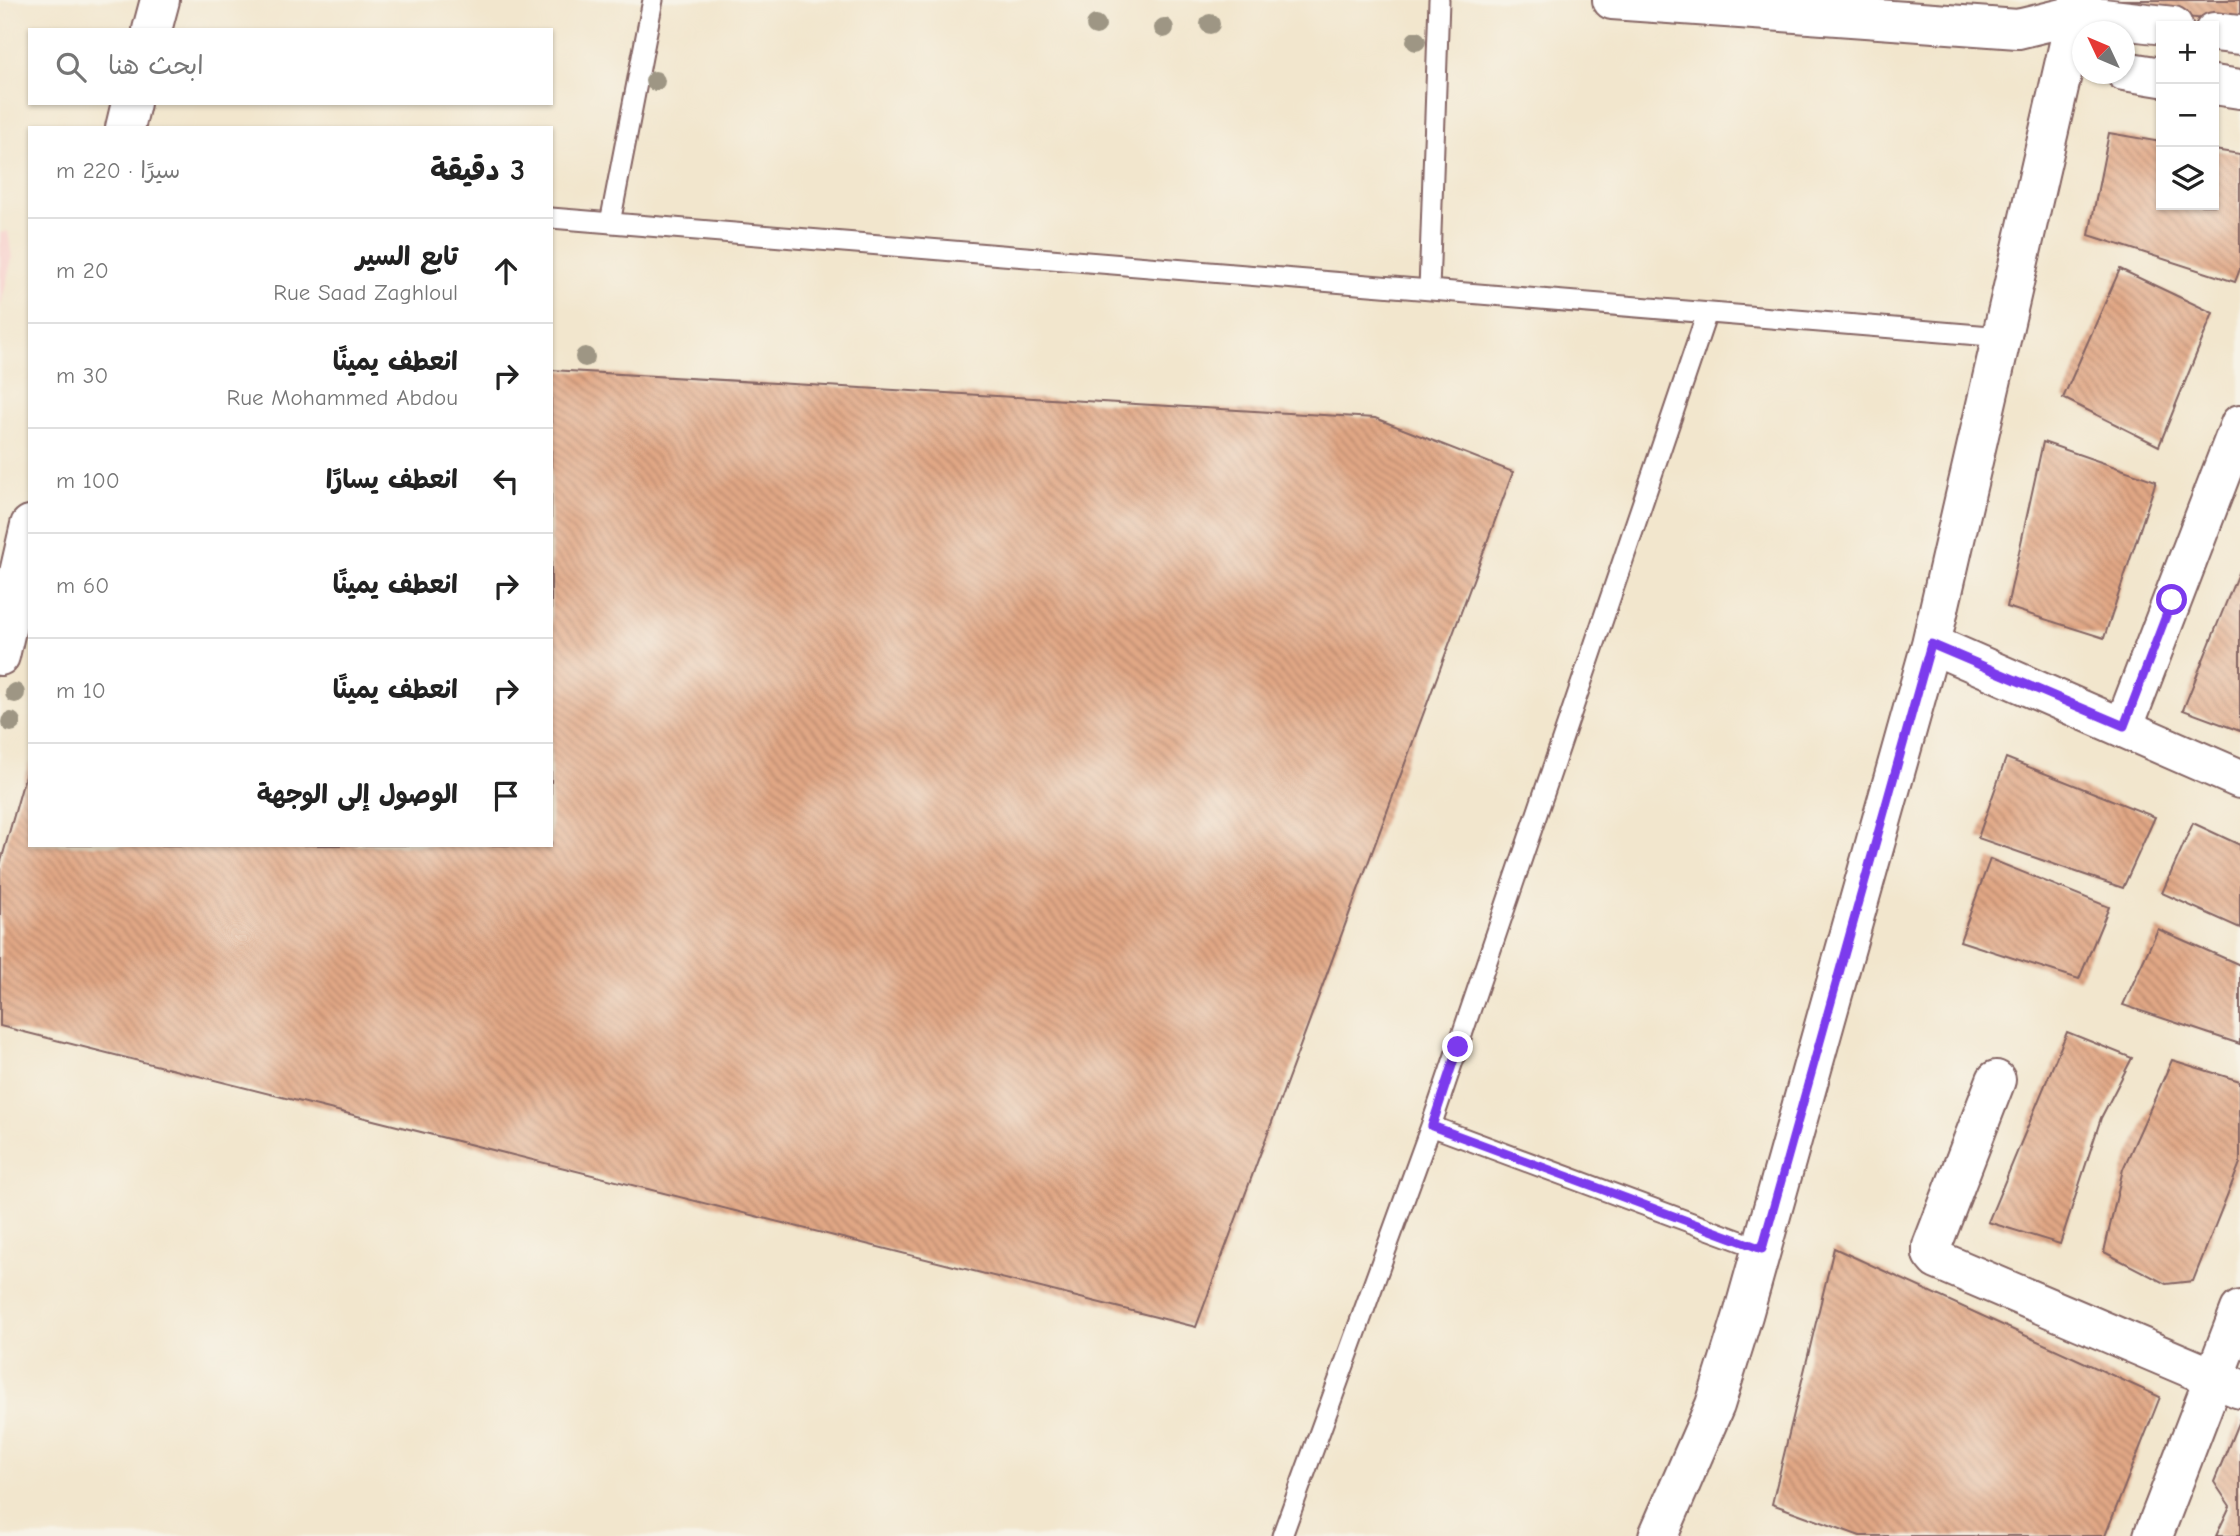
<!DOCTYPE html>
<html lang="ar">
<head>
<meta charset="utf-8">
<style>
	body { margin:0; font-family:"Comic Neue","Playpen Sans Arabic",sans-serif; background:#f6f6f6; color:#222; direction:rtl }
	.controls { position:absolute; right:21px; top:21px; display:grid; overflow:hidden; border-radius:0px; box-shadow:0 2px 5px #0004 }
	.controls button { width:63px; height:63px; display:grid; place-items:center; padding:0; border:0; border-bottom:2px solid #e0e0e0; background:#fff; color:#222; font:35px sans-serif }
	.compass { position:absolute; left:2072px; top:21px; width:63px; height:63px; border-radius:50%; background:#fff; box-shadow:0 2px 5px #0004; rotate:314deg }
	.stop { position:absolute; width:21px; height:21px; margin:-16px; border:5px solid #7c3aed; border-radius:50%; background:#fff }
	.stop.end { background:#7c3aed; border-color:#fff; box-shadow:0 2px 7px #0008 }
	.list { margin:0; padding:0; list-style:none }
	h2 { display:flex; justify-content:space-between; align-items:center; height:91px; margin:0; padding:0 28px; font-size:30px }
	h2 small { font-size:23px; font-weight:400; color:#767676 }
	.list li { display:grid; grid-template-columns:46px 1fr auto; gap:21px; align-items:center; box-sizing:border-box; height:105px; padding:0 28px; border-top:2px solid #e0e0e0 }
	.list b { display:block; font-size:26px; white-space:nowrap }
	.list p { margin:0; font-size:23px; white-space:nowrap; color:#767676 }
	.list em { font-size:23px; font-style:normal; color:#767676 }
	.icon { flex:none; width:38px; height:38px; fill:none; stroke:currentColor; stroke-width:2; stroke-linecap:round; stroke-linejoin:round }
	.map { position:relative; flex:none; width:2240px; height:1536px; overflow:hidden; direction:ltr }
	.search { position:absolute; background:#fff; box-shadow:0 2px 5px #0004; left:28px; top:28px; width:525px; height:77px; display:flex; align-items:center; gap:18px; box-sizing:border-box; padding:0 24px; border-radius:0px; color:#767676; font-size:26px }
	.panel { position:absolute; background:#fff; box-shadow:0 2px 5px #0004; left:28px; top:126px; width:525px; height:721px; border-radius:0px; direction:rtl }
	.map>svg:first-child { display:block }
</style>
</head>
<body>
<div class="map">
<svg width="2240" height="1536" viewBox="0 0 2240 1536">
	<defs>
		<pattern id="building-back-hatch" width="6" height="6" patternUnits="userSpaceOnUse" patternTransform="scale(1.75)"><rect width="6" height="6" fill="#e1a785"/><path d="M-1 5l2 2M0 0l6 6M5-1l2 2" fill="none" stroke="#b8876d"/></pattern>
	</defs>
	<rect width="100%" height="100%" fill="#f7f3e8"/>
	<filter id="ink" filterUnits="userSpaceOnUse"><feTurbulence type="fractalNoise" baseFrequency=".0143" numOctaves="2"/><feDisplacementMap in="SourceGraphic" scale="14" xChannelSelector="R" yChannelSelector="G"/><feConvolveMatrix kernelMatrix="1 2 1 2 8 2 1 2 1" color-interpolation-filters="sRGB"/></filter>
	<filter id="wash" filterUnits="userSpaceOnUse"><feTurbulence type="fractalNoise" baseFrequency=".00686" numOctaves="4" result="noise"/><feDisplacementMap in="SourceGraphic" scale="28" xChannelSelector="R" yChannelSelector="G"/><feGaussianBlur stdDeviation="1.57" result="paint"/><feColorMatrix in="noise" values="0 0 0 0 0 0 0 0 0 0 0 0 0 0 0 0 0 1.4 0 .05"/><feComposite in="paint" operator="in"/></filter>
	<g filter="url(#wash)">
		<rect width="100%" height="100%" fill="#f2e6cd"/>
		<path fill="#f7d0cc" d="M8,231l4,27 -12,51v-76z"/>
		<g id="blocks">
			<path fill="url(#building-back-hatch)" d="M2117,0h123v23l-125,-14z
				M2109,133l52,9v63h53v-55l26,4v115l-5,13 -146,-47z
				M2120,269l93,44 -54,133 -96,-48z
				M551,370l824,48 138,54 -317,855 -1196,-301v-161l29,-103 1,83h521z
				M2043,442l113,39 -52,157 -97,-31z
				M2240,568v163l-57,-21z
				M2006,758l149,59 -32,71 -145,-50z
				M2193,823l47,22v83l-78,-35z
				M1990,859l119,48 -30,72 -119,-38z
				M2158,929l82,36v79l-117,-39z
				M2067,1032l65,26 -31,60 -41,126 -72,-22z
				M2172,1060l68,21v82l-47,118 -27,3 -62,-32 19,-83z
				M1834,1248l326,149 -55,139h-245l-88,-32z
				M2240,1418v118h-24l14,-30 -16,-24z"/>
		</g>
	</g>
	<g filter="url(#ink)">
		<use href="#blocks" fill-opacity="0" stroke="#856564" stroke-width="2"/>
		<g fill="none" stroke-linecap="round" stroke-linejoin="round">
			<defs>
				<path id="lane" d="M551,218l1452,119
					M610,223l43,-223
					M1429,290l10,-290
					M1431,1126l331,123
					M1282,1536l149,-410 276,-813"/>
				<path id="street" d="M1612,0l406,29 58,-14 97,11
					M152,30l8,-30
					M2214,32l26,3
					M2124,71l37,6
					M2214,85l26,4
					M125,128l6,-25
					M1931,644l309,135
					M0,656l30,-131
					M2124,726l116,-302
					M1996,1080l-64,166v8l5,6 303,129
					M1658,1536l57,-131 28,-90 188,-671 148,-644
					M2153,1536l87,-226"/>
			</defs>
			<use href="#lane" stroke="#856564" stroke-width="23"/>
			<use href="#street" stroke="#856564" stroke-width="42"/>
			<use href="#lane" stroke="#fff" stroke-width="19"/>
			<use href="#street" stroke="#fff" stroke-width="38"/>
		</g>
		<g fill="#9e9684">
			<circle cx="1210" cy="24" r="10"/>
			<circle cx="1096" cy="25" r="10"/>
			<circle cx="1164" cy="28" r="10"/>
			<circle cx="1416" cy="41" r="10"/>
			<circle cx="655" cy="81" r="10"/>
			<circle cx="585" cy="357" r="10"/>
			<circle cx="15" cy="693" r="10"/>
			<circle cx="11" cy="722" r="10"/>
		</g>
	</g>
	<g fill="none" stroke-linecap="round" stroke-linejoin="round" filter="url(#ink)">
		<path stroke="#7c3aed" stroke-width="9" d="M1458,1047l-26,79 330,123 169,-605 193,82 48,-126"/>
	</g>
</svg>
<div class="controls">
<button>+</button>
<button>−</button>
<button><svg class="icon" aria-label="layers" viewBox="0 0 24 24"><path d="M12 4l9 5-9 5-9-5zM3 14l9 5 9-5"/></svg></button>
</div>
<svg class="compass" viewBox="-18 -18 36 36"><path d="M0-13l5 13h-10z" fill="#e53935"/><path d="M0 13l5-13h-10z" fill="#767676"/></svg>
<div class="stop" style="left:2172px;top:600px"></div>
<div class="stop end" style="left:1458px;top:1047px"></div>
<div class="search"><svg class="icon" aria-label="search" viewBox="0 0 24 24"><circle cx="10" cy="10" r="6"/><path d="M15 15l6 6"/></svg>ابحث هنا</div>
<section class="panel">
<h2>3 دقيقة<small>سيرًا · 220 m</small></h2>
<ul class="list">
<li><svg class="icon" aria-label="ahead" viewBox="0 0 24 24"><path d="M12 20V5M6 11l6-6 6 6"/></svg><div><b>تابع السير</b><p>Rue Saad Zaghloul</p></div><em>20 m</em></li>
<li><svg class="icon" aria-label="right" viewBox="0 0 24 24"><path d="M7 20v-9h11M14 6l5 5-5 5"/></svg><div><b>انعطف يمينًا</b><p>Rue Mohammed Abdou</p></div><em>30 m</em></li>
<li><svg class="icon" aria-label="left" viewBox="0 0 24 24"><path d="M17 20v-9H6M10 6l-5 5 5 5"/></svg><div><b>انعطف يسارًا</b></div><em>100 m</em></li>
<li><svg class="icon" aria-label="right" viewBox="0 0 24 24"><path d="M7 20v-9h11M14 6l5 5-5 5"/></svg><div><b>انعطف يمينًا</b></div><em>60 m</em></li>
<li><svg class="icon" aria-label="right" viewBox="0 0 24 24"><path d="M7 20v-9h11M14 6l5 5-5 5"/></svg><div><b>انعطف يمينًا</b></div><em>10 m</em></li>
<li><svg class="icon" aria-label="arrive" viewBox="0 0 24 24"><path d="M6 21V4h12l-3 4 3 4H6"/></svg><div><b>الوصول إلى الوجهة</b></div></li>
</ul>
</section>
</div>
</body>
</html>
